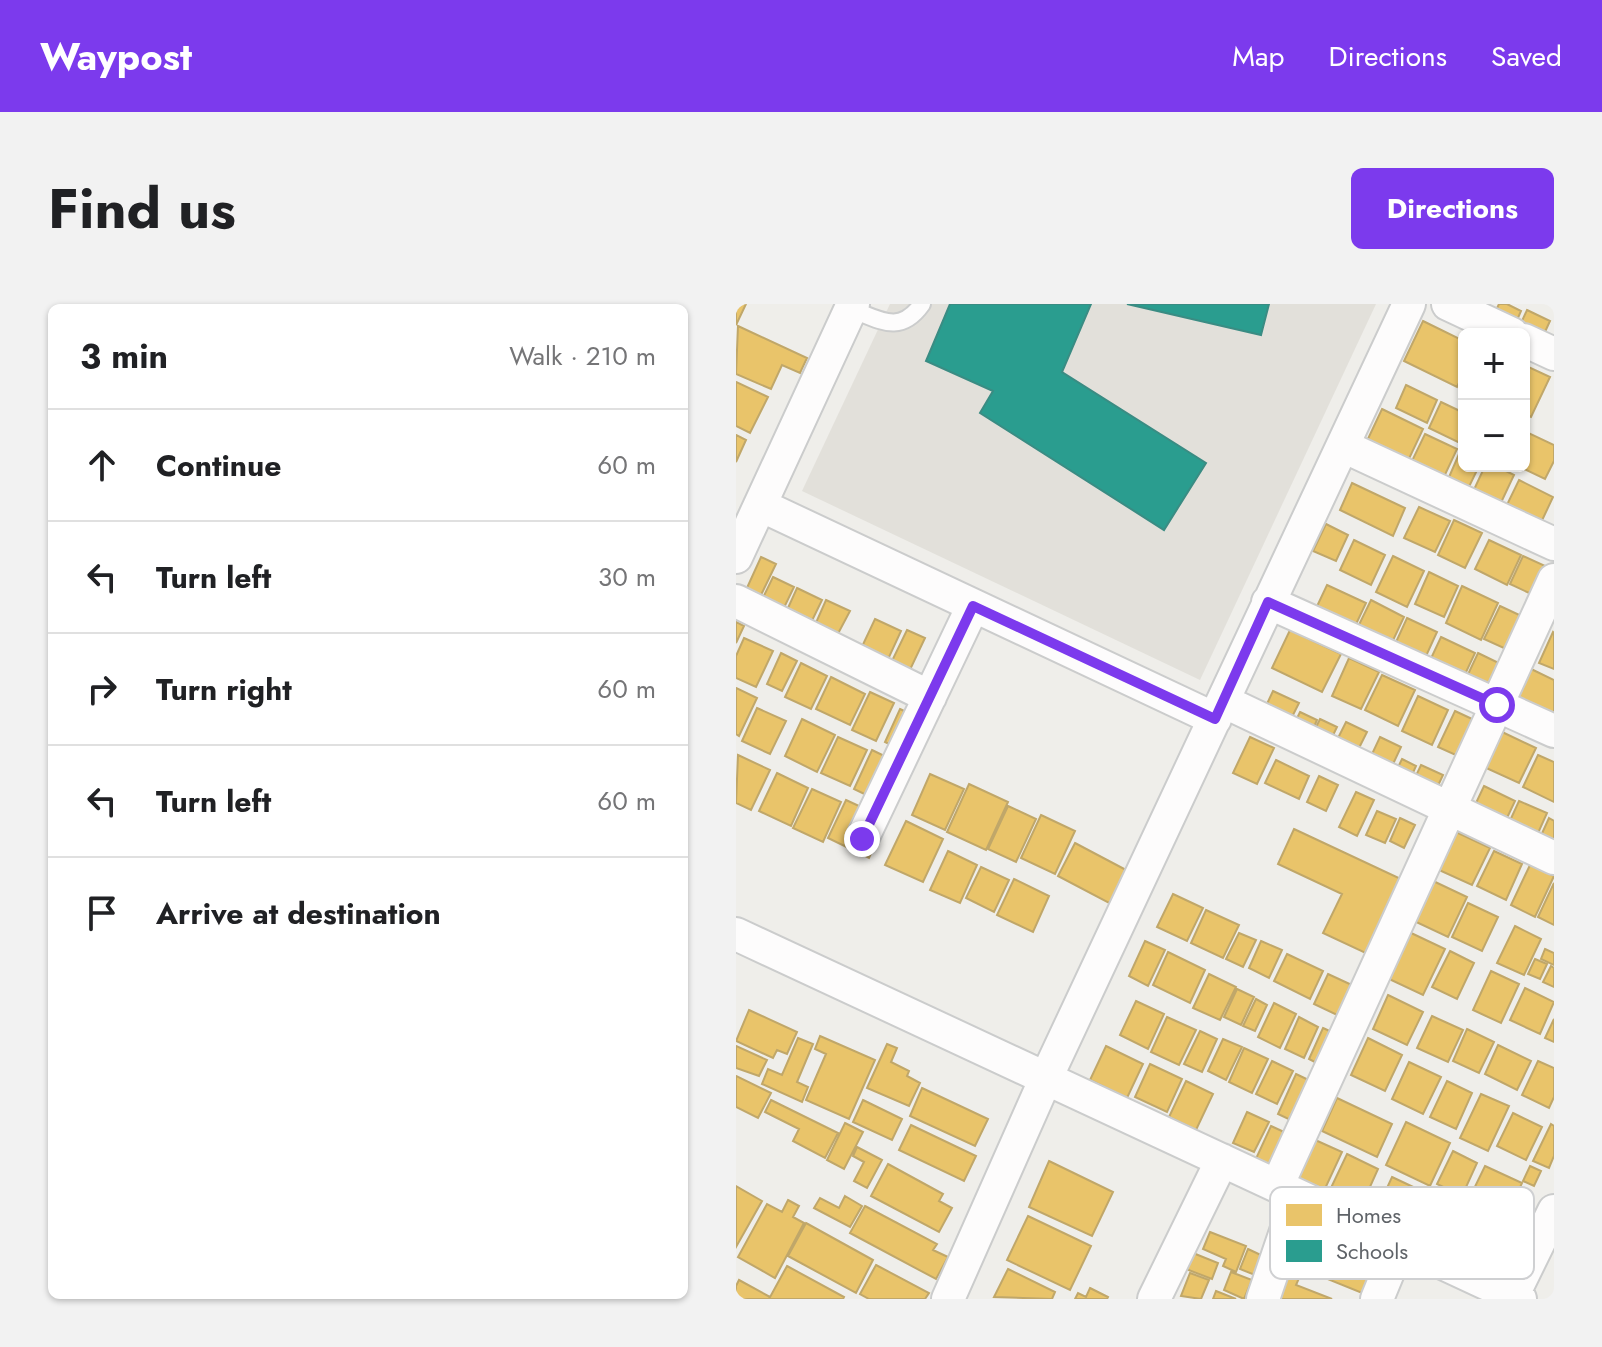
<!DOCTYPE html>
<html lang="en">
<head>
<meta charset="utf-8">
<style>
	body { margin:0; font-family:Jost,sans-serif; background:#f2f2f2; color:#202124 }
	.controls { position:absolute; right:24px; top:24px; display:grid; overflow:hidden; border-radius:12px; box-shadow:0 2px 6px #0004 }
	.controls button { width:72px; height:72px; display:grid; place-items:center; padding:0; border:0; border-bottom:2px solid #e0e0e0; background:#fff; color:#202124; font:40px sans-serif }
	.stop { position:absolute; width:24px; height:24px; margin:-18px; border:6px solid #7c3aed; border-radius:50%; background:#fff }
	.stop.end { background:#7c3aed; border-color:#fff; box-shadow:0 2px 8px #0008 }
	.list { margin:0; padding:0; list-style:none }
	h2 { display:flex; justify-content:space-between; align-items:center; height:104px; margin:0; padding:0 32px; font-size:34px }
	h2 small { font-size:26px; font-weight:400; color:#757577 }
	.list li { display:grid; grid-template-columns:52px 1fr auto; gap:24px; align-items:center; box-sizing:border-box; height:112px; padding:0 32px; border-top:2px solid #e0e0e0 }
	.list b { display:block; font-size:30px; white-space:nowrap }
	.list em { font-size:26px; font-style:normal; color:#757577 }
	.icon { flex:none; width:44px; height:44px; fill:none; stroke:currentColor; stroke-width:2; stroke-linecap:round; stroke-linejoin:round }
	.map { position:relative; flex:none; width:818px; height:995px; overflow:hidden; border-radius:12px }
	header { display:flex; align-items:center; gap:48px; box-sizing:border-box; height:112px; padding:0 40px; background:#7c3aed; color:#fff }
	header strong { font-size:38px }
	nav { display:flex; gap:44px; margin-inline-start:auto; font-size:28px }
	.intro { display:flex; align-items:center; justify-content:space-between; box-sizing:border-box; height:192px; padding:0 48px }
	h1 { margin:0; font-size:56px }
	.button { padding:20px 36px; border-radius:12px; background:#7c3aed; color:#fff; font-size:28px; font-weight:700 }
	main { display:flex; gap:48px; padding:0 48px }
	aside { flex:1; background:#fff; border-radius:12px; box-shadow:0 2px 6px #0004 }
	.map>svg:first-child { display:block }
</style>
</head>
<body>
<header>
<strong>Waypost</strong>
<nav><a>Map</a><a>Directions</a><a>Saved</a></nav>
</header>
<div class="intro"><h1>Find us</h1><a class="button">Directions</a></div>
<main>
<aside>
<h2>3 min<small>Walk · 210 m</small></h2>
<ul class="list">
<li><svg class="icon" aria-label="ahead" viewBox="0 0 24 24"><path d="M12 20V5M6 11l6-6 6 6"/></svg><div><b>Continue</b></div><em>60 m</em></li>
<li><svg class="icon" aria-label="left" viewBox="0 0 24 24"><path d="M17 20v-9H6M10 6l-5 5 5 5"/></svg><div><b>Turn left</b></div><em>30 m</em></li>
<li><svg class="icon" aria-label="right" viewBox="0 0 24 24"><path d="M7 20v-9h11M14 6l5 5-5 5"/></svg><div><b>Turn right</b></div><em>60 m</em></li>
<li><svg class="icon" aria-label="left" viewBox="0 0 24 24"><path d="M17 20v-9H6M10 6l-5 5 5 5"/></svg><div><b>Turn left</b></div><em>60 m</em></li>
<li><svg class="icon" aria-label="arrive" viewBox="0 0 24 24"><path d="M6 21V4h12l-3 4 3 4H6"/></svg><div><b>Arrive at destination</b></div></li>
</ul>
</aside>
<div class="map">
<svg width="818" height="995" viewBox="0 0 818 995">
	<rect width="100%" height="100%" fill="#efeeea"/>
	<path fill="#e2e0da" d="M154,0h486l-176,376 -398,-189z"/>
	<path fill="#e9c46a" stroke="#c0a769" stroke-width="2" d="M0,0h10l-10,21z
		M763,0h8l14,7 -10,23 -24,-5z
		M791,6l23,11 -16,35 -18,-22z
		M687,17l41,20v32l-7,14 -53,-26z
		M2,22l69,32 -7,15 -18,-8 -11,24 -35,-15z
		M788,61l26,12 -19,40 -7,-3z
		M0,78l32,15 -18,36 -14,-7z
		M670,81l31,15 -10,23 -31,-15z
		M705,98l23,11v32l-35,-17z
		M646,105l41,20 -16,34 -41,-20z
		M788,127l30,14v16l-9,18 -27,-13h6z
		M689,130l32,15 -14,30 -32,-16z
		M0,131l10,5 -10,22z
		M723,150l5,2v10h15l-13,27 -20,-9z
		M749,162h11l18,9 -16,34 -27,-13z
		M783,176l34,17 -15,32 -35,-16z
		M616,179l53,25 -12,28 -53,-26z
		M683,203l31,14 -15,31 -31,-14z
		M718,216l28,13 -17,35 -27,-13z
		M590,220l22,11 -12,26 -23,-10z
		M618,236l31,15 -14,30 -31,-15z
		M753,236l32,15 -14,30 -32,-16z
		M657,252l31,15 -17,36 -31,-15z
		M787,252l31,14 -12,29 -32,-15z
		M25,253l15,7 -16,33 -14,-7z
		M693,268l29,14 -14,31 -29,-13z
		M37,273l21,10 -15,31 -21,-10z
		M591,281l39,18 -16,34 -39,-18z
		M726,282l36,17 -17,37 -35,-17z
		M61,284l25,12 -15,31 -24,-12z
		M90,296l24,11 -18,34 -21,-11z
		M635,296l33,17 -16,34 -34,-16z
		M764,302l32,15 -15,33 -33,-15z
		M671,314l30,14 -16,35 -30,-14z
		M139,315l26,12 -17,37 -26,-13z
		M0,318l8,4 -8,17z
		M171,326l18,8 -17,36 -18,-9z
		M554,326l51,24 -19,38 -50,-24z
		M817,328l1,1v36l-15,-6z
		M705,333l34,16 -15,32 -34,-16z
		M8,334l29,13 -17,36 -20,-9v-22z
		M45,349l16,8 -15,30 -15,-7z
		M742,349l31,15 -14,31 -32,-14z
		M613,354l30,14 -18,37 -29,-13z
		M65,359l26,13 -16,33 -26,-12z
		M791,363l27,13v32l-5,11 -39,-19z
		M646,371l33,15 -17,36 -33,-16z
		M95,373l34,17 -15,31 -34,-16z
		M0,384l21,10 -18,38 -3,-2z
		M537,387l26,12 -15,30 -25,-12z
		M134,388l24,11 -18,38 -24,-11z
		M682,392l30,14 -16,35 -30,-14z
		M21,404l29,13 -16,33 -28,-13z
		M164,405l29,14 -16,33 -28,-14z
		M719,407l30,14 -16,36 -31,-14z
		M564,408l17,8 -12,27 -18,-8z
		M66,415l33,16 -18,37 -32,-16z
		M584,415l17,8 -14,29 -17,-8z
		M610,418l21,10 -17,34 -21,-10z
		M764,427l36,17 -17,35 -35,-16z
		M102,433l29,13 -17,36 -29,-13z
		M514,433l24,11 -17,36 -24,-11z
		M644,433l21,10 -15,32 -21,-10z
		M136,446l35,17 -18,39 -35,-17z
		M2,451l32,15 -19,40 -15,-7z
		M802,451l16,7v40l-31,-15z
		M666,455l14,7 -12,27 -15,-7z
		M540,456l33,16 -10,23 -34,-16z
		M685,461l22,10 -15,32 -22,-10z
		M41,469l31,15 -17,38 -32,-15z
		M194,470l34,15 -19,41 -33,-15z
		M583,472l19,9 -12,26 -19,-9z
		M233,480l39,18 -22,48 -39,-18z
		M748,482l31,15 -17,36 -31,-15z
		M76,485l29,13 -18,40 -30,-14z
		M620,488l18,8 -17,36 -18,-9z
		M110,496l41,19 -18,39 -41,-20z
		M783,497l28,12 -17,38 -28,-13z
		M272,502l28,13 -20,43 -28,-13z
		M641,507l19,8 -11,24 -19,-8z
		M305,511l34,16 -20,43 -34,-16z
		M664,514l15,7 -11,23 -14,-7z
		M813,514l5,3v40l-20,-10z
		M170,517l37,18 -20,43 -38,-17z
		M558,525l109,51 -31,76 -49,-23 19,-39 -64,-30z
		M720,528l34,16 -18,37 -33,-15z
		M339,539l53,28 -17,33 -53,-28z
		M212,547l29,14 -17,38 -30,-13z
		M758,547l28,13 -16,36 -29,-14z
		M794,561l24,11 -19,41 -24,-12z
		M245,563l28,13 -15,32 -28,-14z
		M278,575l35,17 -16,36 -36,-17z
		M695,576l36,17 -19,40 -36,-17z
		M818,579v42l-16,-8z
		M437,590l30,14 -16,33 -30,-14z
		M732,599l30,14 -16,34 -30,-14z
		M470,606l33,15 -16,33 -32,-15z
		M779,622l26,13 -17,36 -27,-12z
		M673,628l36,17 -22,46 -36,-17z
		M503,629l17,7 -13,27 -17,-8z
		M409,637l20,9 -17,36 -19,-10z
		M525,637l21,9 -13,28 -20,-10z
		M809,645l9,4v12l-13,-6z
		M714,647l24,12 -17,36 -25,-12z
		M432,648l37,18 -15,33 -37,-18z
		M551,650l36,17 -13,28 -36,-18z
		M799,655l12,5 -7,15 -12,-5z
		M815,662l3,2v19l-11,-5z
		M755,667l28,13 -18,39 -28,-13z
		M473,670l27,13 -16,33 -27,-12z
		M592,670l39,18 -15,30 -38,-18z
		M789,684l29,14 -14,32 -30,-14z
		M501,685l17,8 -13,28 -17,-8z
		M652,691l35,17 -16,33 -34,-16z
		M520,695l11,6 -12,26 -12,-5z
		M400,697l28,13 -16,35 -28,-14z
		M538,699l22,11 -16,34 -22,-11z
		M13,706l48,22 -10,22 -10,-4 -4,8 -37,-17z
		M696,712l31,14 -15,32 -31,-14z
		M431,713l29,13 -17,35 -28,-13z
		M563,713l19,10 -14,31 -19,-9z
		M818,715v23l-9,-4z
		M587,724l20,9 -15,32 -19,-10z
		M731,725l27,13 -15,31 -26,-12z
		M464,727l17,8 -15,33 -18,-8z
		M84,732l55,24 -26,59 -43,-19 20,-46 -11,-5z
		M62,734l15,6 -16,38 11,5 -6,15 -40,-18 6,-15 14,6z
		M632,734l34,17 -17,36 -34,-16z
		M487,735l19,8 -16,33 -18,-9z
		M151,740l10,4 -6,14 18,9 -2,5 13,7 -11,23 -42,-18z
		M762,741l33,16 -14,29 -32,-16z
		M0,742l31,14 -8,16 -23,-8z
		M370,742l37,18 -16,34 -37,-18z
		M508,744l24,11 -16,34 -23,-11z
		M536,757l21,10 -16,33 -21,-10z
		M802,757l16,7v29l-5,11 -27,-13z
		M673,758l32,15 -18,37 -31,-15z
		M414,760l32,15 -15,33 -32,-15z
		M560,770l21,10 -18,40 -21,-10z
		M0,772l35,17 -13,25 -22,-11z
		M450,777l27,13 -17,36 -27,-13z
		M711,777l25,12 -16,36 -26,-12z
		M186,784l66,31 -13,27 -65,-30z
		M745,790l28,12 -21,45 -28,-13z
		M601,794l55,26 -15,33 -55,-26z
		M35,796l67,33 -13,25 -32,-17 6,-12 -34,-17z
		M127,796l39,19 -10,21 -39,-18z
		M511,808l22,10 -15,30 -21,-9z
		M777,809l29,14 -16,33 -29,-14z
		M670,818l44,21 -20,43 -44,-21z
		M109,819l18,9 -19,37 -17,-9z
		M815,820l3,2v30l-5,12 -16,-7z
		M175,821l65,31 -12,25 -65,-31z
		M535,822l24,11 -18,38 -23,-12z
		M577,835l29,13 -19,41 -30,-13z
		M121,843l25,13 -15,28 -13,-7 10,-19 -11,-6z
		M717,847l24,12 -15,33 -25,-12z
		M611,850l31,15 -17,38 -32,-15z
		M313,857l64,31 -21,44 -63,-29z
		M152,860l55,30 -4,7 13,7 -13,24 -68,-36z
		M749,862l37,17 -16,36 -38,-18z
		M794,862l11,5 -7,15 -11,-5z
		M656,873l32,15 -18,37 -31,-15z
		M0,882l26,15 -26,46z
		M109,892l17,10 -12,21 -36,-19 6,-10 19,10z
		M52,896l11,6 -6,11 11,6 -29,55 -37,-21 29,-53 15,8z
		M129,902l72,38 -4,6 15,7 -12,22 -86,-46z
		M292,912l63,30 -21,44 -63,-30z
		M70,919l67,37 -17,33 -68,-37z
		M556,926l97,41 -12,28 -74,-30 -7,16 36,14h-68z
		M474,928l36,14 -10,26 -13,-6 3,-7 -23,-10z
		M512,945l15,7 -8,19 -15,-6z
		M457,949l25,10 -6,16 -26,-10z
		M140,961l53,28 -4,6h-56l-9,-5z
		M51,962l57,31 -1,2h-74z
		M272,965l47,23 -3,7 -58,-2z
		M495,968l21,8 -8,19 -20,-9z
		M454,969l19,7 -8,19 -20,-3z
		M3,976l31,17 -1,2h-33v-13z
		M354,984l18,9 -1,2h-32l3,-6 8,4z
		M480,987l20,8h-23z"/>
	<path fill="#2a9d8f" stroke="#3a8c83" stroke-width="2" d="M214,0h141l-29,68 144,91 -42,67 -184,-117 13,-22 -67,-30z
		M391,0h142l-8,31z"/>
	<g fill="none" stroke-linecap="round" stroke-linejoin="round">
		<defs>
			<path id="service" d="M115,5c29,11 49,26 71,-5"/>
			<path id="minor" d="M712,0l64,30
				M788,36l30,14
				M607,142l211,98
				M24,201l455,214
				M0,253l117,-253
				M0,297l194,96
				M532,298l286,129
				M487,397l331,157
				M126,535l111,-233
				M0,630l784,365
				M541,882l277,-606
				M212,995l98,-221 363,-774
				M418,995l68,-139
				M527,995l35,-103
				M641,995l23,-56
				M775,995l43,-88"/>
		</defs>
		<use href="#service" stroke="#cbcccc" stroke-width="20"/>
		<use href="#minor" stroke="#cbcccc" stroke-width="36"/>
		<use href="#service" stroke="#fdfcfc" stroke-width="16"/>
		<use href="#minor" stroke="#fdfcfc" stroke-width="32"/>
	</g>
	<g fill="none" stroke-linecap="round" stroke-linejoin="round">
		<path stroke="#7c3aed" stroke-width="10" d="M126,535l111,-233 242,113 53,-117 229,103"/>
	</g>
	<rect x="534" y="883" width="264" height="92" rx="12" fill="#fff" stroke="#cfd0d2" stroke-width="2"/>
	<rect x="550" y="900" width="36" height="22" fill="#e9c46a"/>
	<rect x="550" y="936" width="36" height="22" fill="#2a9d8f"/>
	<g font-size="22" fill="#5f6368">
		<text x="600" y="919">Homes</text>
		<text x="600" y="955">Schools</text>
	</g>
</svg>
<div class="controls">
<button>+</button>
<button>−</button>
</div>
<div class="stop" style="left:761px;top:401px"></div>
<div class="stop end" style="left:126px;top:535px"></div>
</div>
</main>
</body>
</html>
